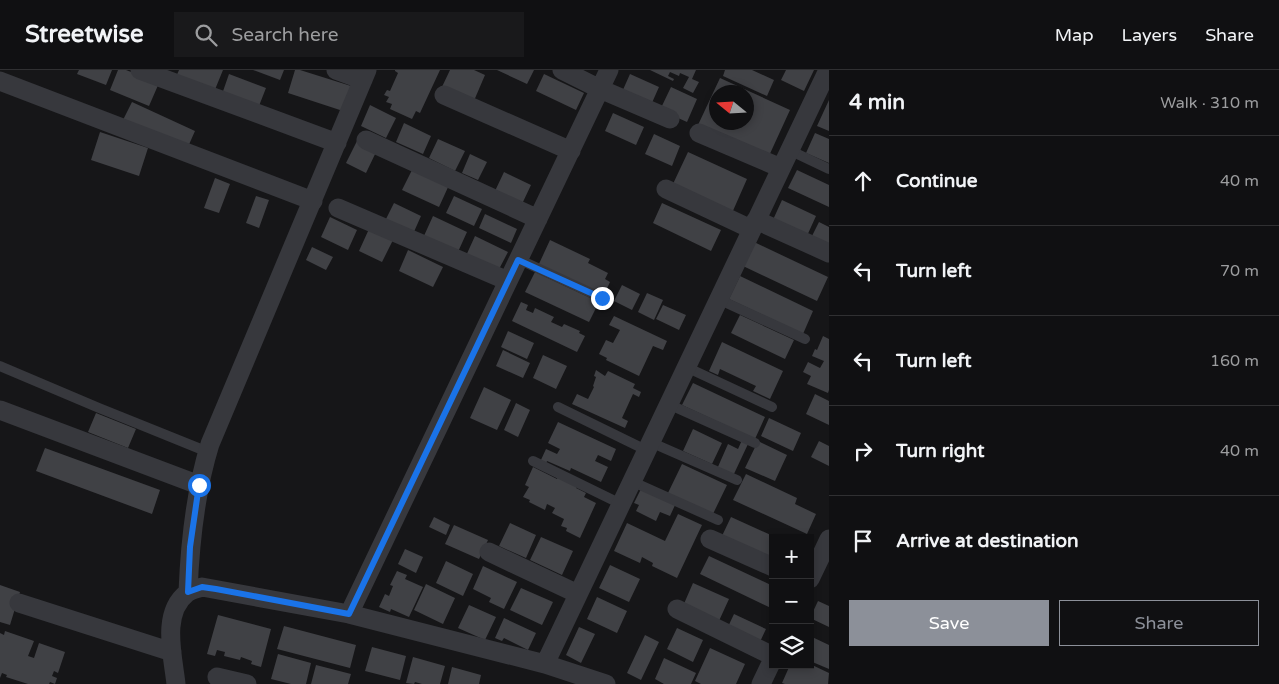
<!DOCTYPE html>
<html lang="en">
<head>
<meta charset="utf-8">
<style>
	body { margin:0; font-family:"Varela Round",sans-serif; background:#19191b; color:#f1f3f6 }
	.controls { position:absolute; right:15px; bottom:15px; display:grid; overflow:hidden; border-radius:0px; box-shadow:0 2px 8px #0003 }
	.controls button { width:45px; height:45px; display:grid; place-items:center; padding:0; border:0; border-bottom:1px solid #303032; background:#101012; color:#f1f3f6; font:25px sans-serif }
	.compass { position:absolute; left:709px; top:15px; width:45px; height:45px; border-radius:50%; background:#101012; box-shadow:0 2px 8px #0003; rotate:288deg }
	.stop { position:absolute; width:15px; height:15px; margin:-11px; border:4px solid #1a73e8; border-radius:50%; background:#fff }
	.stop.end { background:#1a73e8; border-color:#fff; box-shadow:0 1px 5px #0008 }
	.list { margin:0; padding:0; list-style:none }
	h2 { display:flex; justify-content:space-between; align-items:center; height:65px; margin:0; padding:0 20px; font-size:21px }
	h2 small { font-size:16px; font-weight:400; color:#9c9d9f }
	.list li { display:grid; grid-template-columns:32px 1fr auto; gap:15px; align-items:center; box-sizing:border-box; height:90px; padding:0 20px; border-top:1px solid #303032 }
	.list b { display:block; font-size:19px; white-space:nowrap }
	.list em { font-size:16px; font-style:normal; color:#9c9d9f }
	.actions { display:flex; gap:10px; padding:15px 20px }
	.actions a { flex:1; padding:11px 0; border:1px solid #8c9099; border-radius:0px; text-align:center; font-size:18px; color:#8c9099 }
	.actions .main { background:#8c9099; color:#fff }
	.icon { flex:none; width:28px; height:28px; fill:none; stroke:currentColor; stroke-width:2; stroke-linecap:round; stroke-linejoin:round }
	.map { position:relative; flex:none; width:829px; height:614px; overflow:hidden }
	header { display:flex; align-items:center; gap:30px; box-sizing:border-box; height:70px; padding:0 25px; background:#101012; border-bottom:1px solid #303032 }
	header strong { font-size:24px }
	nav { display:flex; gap:28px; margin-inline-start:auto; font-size:18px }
	.search { width:350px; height:45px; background:#19191b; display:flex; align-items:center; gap:12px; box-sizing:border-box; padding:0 18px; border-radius:0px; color:#9c9d9f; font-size:19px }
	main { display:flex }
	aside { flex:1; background:#101012 }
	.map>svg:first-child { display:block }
</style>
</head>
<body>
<header>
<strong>Streetwise</strong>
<div class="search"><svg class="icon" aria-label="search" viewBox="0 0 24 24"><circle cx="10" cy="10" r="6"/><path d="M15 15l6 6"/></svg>Search here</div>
<nav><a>Map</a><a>Layers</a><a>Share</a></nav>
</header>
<main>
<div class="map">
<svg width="829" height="614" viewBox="0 0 829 614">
	<rect width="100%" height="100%" fill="#161618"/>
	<path fill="#404145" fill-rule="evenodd" d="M79,0h33l-6,15 -29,-11z
		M118,0h8l33,13 -10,23 -39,-16z
		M179,0h44l-9,22 -38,-15z
		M253,0h31l-4,10z
		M295,0h5l51,16 -8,25 -55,-18z
		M395,0h45l-20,43 -4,-2 -4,8 -22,-10 2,-5 -6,-2 3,-5 -5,-2 3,-5 3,1 8,-18 -3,-2z
		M450,0h24l11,5 -12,28 -32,-14z
		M497,0h37l-7,14z
		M650,0h46l-4,9 7,3 -6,11 -10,-5 6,-11 -9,-4 -1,3 -9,-4 -2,4 6,3 -1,2z
		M725,0h27l22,10 -7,16 -44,-20z
		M786,0h28l-10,21 -23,-11z
		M229,4l37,14 -9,23 -36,-14z
		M544,4l40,19 -8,17 -40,-19z
		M630,4l29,13 -8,18 -29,-13z
		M720,8l70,32 -22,48 -70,-33zM716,22h30v30h-30z
		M671,17l26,12 -10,23 -27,-12z
		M829,30v31l-12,-5z
		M132,32l63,29 -8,18 -64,-29z
		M370,35l26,13 -10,20 -25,-12z
		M613,43l31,14 -8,18 -31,-14z
		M404,53l27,13 -8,18 -27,-12z
		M100,62l48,16 -9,28 -48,-16z
		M815,63l14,6v24l-23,-10z
		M654,64l26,12 -8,20 -27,-12z
		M358,69l20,9 -12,25 -20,-10z
		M438,69l27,12 -10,20 -26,-13z
		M688,82l59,27 -15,34 -60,-27z
		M470,84l17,8 -9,18 -16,-7z
		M413,98l36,17 -10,22 -37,-17z
		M797,100l32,15v22l-41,-19z
		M504,102l27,13 -9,19 -27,-13z
		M215,108l15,6 -11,29 -15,-5z
		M256,126l13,4 -10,28 -13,-5z
		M454,126l28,13 -8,17 -28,-13z
		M782,130l34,16 -10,22 -34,-16z
		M394,133l27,13 -8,18 -28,-13z
		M662,133l59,27 -10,21 -58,-28z
		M485,144l32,15 -6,14 -32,-15z
		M433,146l34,16 -10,22 -34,-16z
		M330,147l27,13 -9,20 -27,-13z
		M819,152l10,5v22l-19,-9z
		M369,159l24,11 -11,22 -23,-11z
		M475,166l33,16 -11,21 -32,-15z
		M550,170l40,19 -2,4 20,10 -3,6 5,3 -7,15 -65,-31z
		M754,172l74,35 -11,24 -74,-35z
		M312,177l21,10 -7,13 -20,-10z
		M408,180l35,17 -10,20 -34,-16z
		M535,202l64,30 -10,20 -64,-30z
		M740,206l73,35 -10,23 -74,-35z
		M622,215l18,9 -8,16 -18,-9z
		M647,223l16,7 -9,20 -16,-8z
		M521,232l7,3 -2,5 7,3 2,-5 19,9 -3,5 11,5 2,-3 16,7 -1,2 6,3 -8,16 -65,-31z
		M663,235l23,10 -7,15 -23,-11z
		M740,245l54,25 -9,19 -54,-26z
		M614,246l53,25 -4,9 -10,-4 -14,30 -33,-16 1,-2 -8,-4 7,-14 7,3 7,-13 -11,-5z
		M508,261l26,12 -7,16 -26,-12z
		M823,266l6,3v51l-1,3 -21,-9 4,-8 -8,-4 5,-10 12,6 4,-7 -12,-5 3,-7 2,1z
		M722,272l61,29 -13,28 -17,-8 3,-5 -36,-17 -2,6 -9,-4z
		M503,280l27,13 -7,15 -27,-12z
		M543,285l24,11 -11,23 -23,-11z
		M596,300l9,6 3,-5 27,13 -2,4 8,4 -2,5 -6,-3 -11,24 6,3 -3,7 -53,-24 5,-10 11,5 6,-12 -1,-1 3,-9 -2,-1z
		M693,313l72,34 -10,22 -73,-34z
		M484,317l27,13 -14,30 -27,-12z
		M815,324l14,7v24l-23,-11z
		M516,333l14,7 -12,27 -14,-7z
		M96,343l40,16 -8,19 -40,-16z
		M769,348l32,15 -8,18 -32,-15z
		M558,352l58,27 -5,12 -13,-6 -3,6 13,6 -7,15 -30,-14 -1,3 -23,-10 -1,3 -6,-2 6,-13 11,5 3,-5 -12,-6z
		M693,359l29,14 -10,21 -29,-13z
		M742,370l6,4 -15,32 -16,-7 11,-25 10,5z
		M758,371l29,14 -12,26 -30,-13z
		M819,371l10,5v20l-18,-9z
		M45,378l115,42 -8,24 -116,-43z
		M682,394l45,21 -15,31 -45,-21z
		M533,397l24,12 1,-3 19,9 -1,3 10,5 -2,4 12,6 -16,35 -14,-7 1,-3 -6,-2 3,-7 -12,-6 3,-5 -8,-4 -2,6 -16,-8 1,-2 -7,-3 6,-10 -4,-2z
		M746,404l51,24 -2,6 21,10 -9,20 -74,-34z
		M642,417l34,16 -6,13 -10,-4 -4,9 -20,-10 3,-6 -5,-2z
		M678,444l24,11 -25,53 -25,-12 1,-3 -11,-6 -2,6 -26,-12 13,-28 38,18z
		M434,447l16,8 -4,10 -17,-8z
		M731,447l42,19v26l-52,-24z
		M510,453l26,12 -10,23 -27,-12z
		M454,455l34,15 -9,19 -34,-15z
		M541,467l32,14 -11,24 -32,-15z
		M405,479l18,8 -7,16 -18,-9z
		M709,486l64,30v23l-73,-35z
		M446,491l27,13 -10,22 -27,-13z
		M610,495l30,14 -11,23 -30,-14z
		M483,496l34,16 -13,27 -15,-7 2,-4 -18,-9z
		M397,501l10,4 -2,4 18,8 -14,30 -18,-8 -1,3 -11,-5 6,-13 4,2 4,-10 -3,-1z
		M693,513l36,16 -11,24 -35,-17z
		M426,514l29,14 -12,26 -29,-14z
		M0,515l20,7 -10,33 -10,-3z
		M521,518l32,14 -11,23 -32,-15z
		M597,527l30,14 -10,22 -30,-14z
		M818,531l11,5v21l-19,-9z
		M469,535l27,12 -11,23 -27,-12z
		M734,544l32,15 -8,17 -32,-15z
		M218,545l53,14 -10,38 -10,-3 1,-3 -11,-4 -1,3 -16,-4 1,-4 -8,-2 -2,6 -8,-2z
		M504,548l32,15 -8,17 -24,-12 -2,3 -7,-3z
		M284,556l72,19 -6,23 -73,-19z
		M579,557l16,7 -14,29 -15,-8z
		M677,558l26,12 -10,22 -26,-13z
		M5,561l29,10 -6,15 6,2 5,-15 26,9 -7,21 -4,-2 -2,5 5,2 -2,6 -5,-2 -1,2h-21l-22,-7 1,-2 -5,-2 -2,5v-45l4,2z
		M645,565l14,7 -18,38 -14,-7z
		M810,566l19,9v24l-19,-8z
		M372,577l34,9 -6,24 -35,-9z
		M710,578l35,16 -9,20h-35l-6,-3z
		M278,584l33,9 -5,21h-15l-20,-5z
		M413,587l32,9 -5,18h-18l-7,-2 -1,2 -8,-1z
		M664,588l32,15 -5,11h-27l-9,-5z
		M810,594l19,9 -1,11h-43l-3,-1 8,-18z
		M316,595l35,9 -3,10h-37z
		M452,597l29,8 -2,9h-31z"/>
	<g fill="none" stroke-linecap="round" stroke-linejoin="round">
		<path stroke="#37383d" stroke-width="10" d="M789,80l40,19
			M518,189l84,39
			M718,229l87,40
			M0,296l99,42 109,44
			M686,297l86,40
			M668,334l87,39
			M558,337l88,43
			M650,372l87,38
			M533,391l88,43
			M631,411l87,39"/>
		<path stroke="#37383d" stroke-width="19" d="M140,0l197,73
			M336,0l27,10
			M562,0l38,19 70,30
			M0,11l313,120
			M444,25l127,56
			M699,63l82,35
			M366,70l172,79
			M666,119l85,40
			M338,138l170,73
			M756,150l73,33
			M0,340l199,75
			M710,469l63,28
			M489,482l89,42
			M810,509l19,-40
			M188,522c2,-50 7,-100 22,-148l157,-374
			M19,533l153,49
			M677,539l96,47
			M349,544l260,-544
			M545,594l283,-594
			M217,607l30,7
			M176,614c-3,-28 -15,-71 11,-91 4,-3 10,-4 15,-6l147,27 196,50 61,20
			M761,614l12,-25"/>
	</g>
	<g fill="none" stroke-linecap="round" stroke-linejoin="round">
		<path stroke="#1a73e8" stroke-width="6" d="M199,415l-9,62 -2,45 14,-5 14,2 133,25 169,-354 84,38"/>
	</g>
</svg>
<div class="controls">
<button>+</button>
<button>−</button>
<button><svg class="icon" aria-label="layers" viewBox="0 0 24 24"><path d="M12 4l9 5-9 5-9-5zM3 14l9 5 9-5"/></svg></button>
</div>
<svg class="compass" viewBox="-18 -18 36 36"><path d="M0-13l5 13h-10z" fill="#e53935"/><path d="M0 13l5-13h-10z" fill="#9c9d9f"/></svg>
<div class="stop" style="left:199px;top:415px"></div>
<div class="stop end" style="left:602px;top:228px"></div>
</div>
<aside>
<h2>4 min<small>Walk · 310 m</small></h2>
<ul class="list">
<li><svg class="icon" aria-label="ahead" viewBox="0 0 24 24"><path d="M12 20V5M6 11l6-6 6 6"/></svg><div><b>Continue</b></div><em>40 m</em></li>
<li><svg class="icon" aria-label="left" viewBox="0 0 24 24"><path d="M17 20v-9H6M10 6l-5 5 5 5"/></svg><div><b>Turn left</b></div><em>70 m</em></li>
<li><svg class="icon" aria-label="left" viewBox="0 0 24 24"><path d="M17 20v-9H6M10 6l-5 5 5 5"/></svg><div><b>Turn left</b></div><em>160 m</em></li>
<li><svg class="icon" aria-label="right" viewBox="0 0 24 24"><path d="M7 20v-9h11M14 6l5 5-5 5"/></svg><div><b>Turn right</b></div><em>40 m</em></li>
<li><svg class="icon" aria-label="arrive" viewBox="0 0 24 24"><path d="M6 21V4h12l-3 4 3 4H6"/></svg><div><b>Arrive at destination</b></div></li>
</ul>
<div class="actions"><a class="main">Save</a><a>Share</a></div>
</aside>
</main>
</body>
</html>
